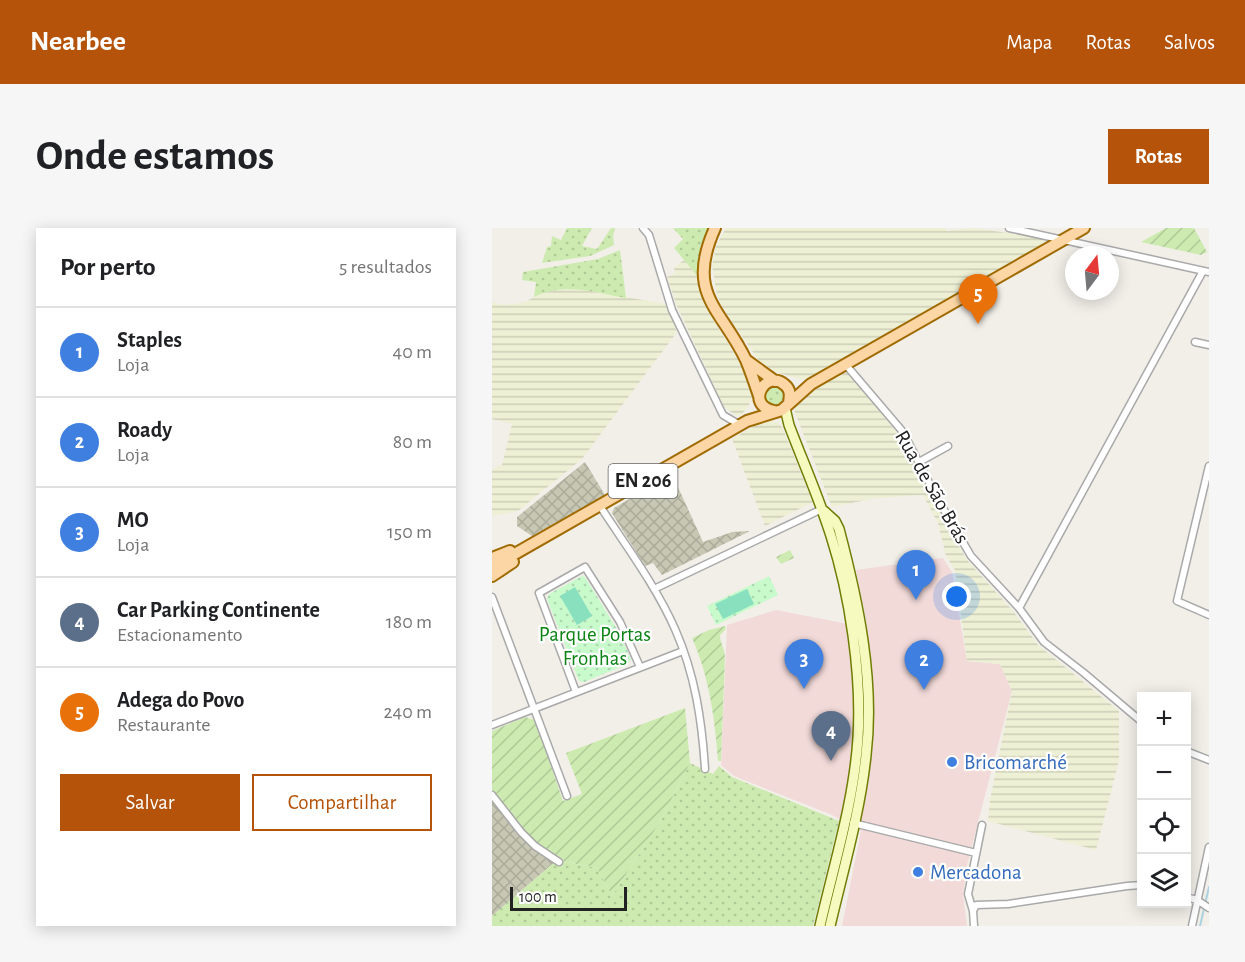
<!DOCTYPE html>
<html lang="pt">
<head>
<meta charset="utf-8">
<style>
	body { margin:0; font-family:"Alegreya Sans",sans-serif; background:#f6f6f6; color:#202124 }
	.controls { position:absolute; right:18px; bottom:18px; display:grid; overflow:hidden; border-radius:0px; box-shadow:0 3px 15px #0003 }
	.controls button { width:54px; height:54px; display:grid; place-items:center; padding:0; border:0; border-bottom:2px solid #e0e0e0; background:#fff; color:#202124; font:30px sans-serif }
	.compass { position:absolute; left:573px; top:18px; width:54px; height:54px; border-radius:50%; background:#fff; box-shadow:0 3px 15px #0003; rotate:16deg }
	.scale { position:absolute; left:18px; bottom:15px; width:117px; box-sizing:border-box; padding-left:6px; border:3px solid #222; border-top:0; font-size:16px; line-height:21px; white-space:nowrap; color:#222; -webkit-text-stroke:4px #fff; paint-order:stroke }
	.you { position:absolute; left:465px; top:369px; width:21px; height:21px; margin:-15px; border:4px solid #fff; border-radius:50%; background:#1a73e8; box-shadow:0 0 0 9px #1a73e833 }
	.badge { display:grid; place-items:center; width:39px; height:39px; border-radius:50%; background:#b45309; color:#fff; font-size:20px; font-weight:700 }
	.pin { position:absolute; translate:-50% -50px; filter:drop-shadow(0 2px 3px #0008) }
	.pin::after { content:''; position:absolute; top:32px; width:21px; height:18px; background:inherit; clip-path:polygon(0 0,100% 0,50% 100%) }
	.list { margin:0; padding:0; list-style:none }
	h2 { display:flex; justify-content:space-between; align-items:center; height:78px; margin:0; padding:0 24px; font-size:26px }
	h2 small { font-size:20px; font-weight:400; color:#757577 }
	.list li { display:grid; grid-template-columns:39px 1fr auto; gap:18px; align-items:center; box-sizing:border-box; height:90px; padding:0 24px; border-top:2px solid #e0e0e0 }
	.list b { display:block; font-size:22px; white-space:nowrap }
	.list p { margin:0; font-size:20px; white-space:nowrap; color:#757577 }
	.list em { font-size:20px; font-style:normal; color:#757577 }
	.actions { display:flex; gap:12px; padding:18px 24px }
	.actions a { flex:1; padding:14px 0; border:2px solid #b45309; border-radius:0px; text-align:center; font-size:21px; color:#b45309 }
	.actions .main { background:#b45309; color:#fff }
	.icon { flex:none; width:33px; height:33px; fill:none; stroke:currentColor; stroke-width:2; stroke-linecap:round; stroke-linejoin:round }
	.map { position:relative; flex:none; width:717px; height:698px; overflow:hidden; border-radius:0px }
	header { display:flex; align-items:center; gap:36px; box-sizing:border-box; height:84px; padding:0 30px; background:#b45309; color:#fff }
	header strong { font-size:28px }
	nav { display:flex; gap:33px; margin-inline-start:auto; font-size:21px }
	.intro { display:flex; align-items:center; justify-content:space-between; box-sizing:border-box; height:144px; padding:0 36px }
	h1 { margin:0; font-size:42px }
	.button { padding:15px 27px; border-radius:0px; background:#b45309; color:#fff; font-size:21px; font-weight:700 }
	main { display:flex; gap:36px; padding:0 36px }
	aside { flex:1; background:#fff; border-radius:0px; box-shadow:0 3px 15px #0003 }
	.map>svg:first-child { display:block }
</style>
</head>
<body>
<header>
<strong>Nearbee</strong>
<nav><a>Mapa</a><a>Rotas</a><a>Salvos</a></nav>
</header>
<div class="intro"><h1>Onde estamos</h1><a class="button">Rotas</a></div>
<main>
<aside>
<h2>Por perto<small>5 resultados</small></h2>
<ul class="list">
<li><span class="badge" style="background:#3f7fe0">1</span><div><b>Staples</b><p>Loja</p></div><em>40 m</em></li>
<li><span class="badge" style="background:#3f7fe0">2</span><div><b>Roady</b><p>Loja</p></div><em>80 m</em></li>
<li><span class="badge" style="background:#3f7fe0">3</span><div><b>MO</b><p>Loja</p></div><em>150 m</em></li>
<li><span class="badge" style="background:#5c6f8a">4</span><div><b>Car Parking Continente</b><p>Estacionamento</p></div><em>180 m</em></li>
<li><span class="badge" style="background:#e8710a">5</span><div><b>Adega do Povo</b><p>Restaurante</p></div><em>240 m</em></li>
</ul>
<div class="actions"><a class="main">Salvar</a><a>Compartilhar</a></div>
</aside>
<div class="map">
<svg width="717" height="698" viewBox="0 0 717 698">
	<defs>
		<pattern id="construction-cross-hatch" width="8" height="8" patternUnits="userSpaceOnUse" patternTransform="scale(1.5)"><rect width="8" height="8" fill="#c7c7b4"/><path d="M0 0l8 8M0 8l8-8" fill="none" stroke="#abab9a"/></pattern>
		<pattern id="farmland-rules" width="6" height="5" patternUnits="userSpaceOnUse" patternTransform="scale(1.5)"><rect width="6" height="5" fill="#eef0d5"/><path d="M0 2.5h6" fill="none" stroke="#ccceb7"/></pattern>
		<pattern id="grass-dots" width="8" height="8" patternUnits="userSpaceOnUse" patternTransform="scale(1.5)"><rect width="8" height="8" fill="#cdebb0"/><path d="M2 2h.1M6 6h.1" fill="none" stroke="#b0c997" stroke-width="1.8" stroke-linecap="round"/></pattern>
		<pattern id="park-dots" width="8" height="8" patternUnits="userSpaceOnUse" patternTransform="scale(1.5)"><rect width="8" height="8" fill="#c8facc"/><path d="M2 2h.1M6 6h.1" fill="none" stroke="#acd6af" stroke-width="1.8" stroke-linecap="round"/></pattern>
		<pattern id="garden-furrows" width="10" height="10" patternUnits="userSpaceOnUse" patternTransform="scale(1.5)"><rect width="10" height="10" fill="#cdebb0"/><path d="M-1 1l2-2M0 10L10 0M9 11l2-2" fill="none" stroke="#b0c997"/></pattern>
	</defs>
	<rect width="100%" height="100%" fill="#f2efe9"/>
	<path fill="#f2dad9" d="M451,330l9,14 15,89 33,3 12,27 -45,174 -4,29 4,32h-125l19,-95 -29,-16 -98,-39 -13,-11 6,-140 49,-15 67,13 23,-1 -10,-52z"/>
	<path fill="url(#construction-cross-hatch)" d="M93,234l20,33 -73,41 -15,-10v-9z
		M180,246l31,68 29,-10 18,-1 -88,44 -9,-12 -8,3 -33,-53 2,-5z
		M0,566l65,66 -65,56z"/>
	<path fill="url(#farmland-rules)" d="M234,0h220v3l28,-3 68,10 3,5 -241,137 -33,-9v-2l-12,-8 -36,-52 -6,-14 -5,-29 4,-20z
		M193,31l14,19 15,43 36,58 2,8v11l-4,9 -6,7 -5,2 -13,-9 -48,-103 -9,-27 8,-4 -1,-5z
		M87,61l87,15 11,28 -95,127 -64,52 -26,5v-47l10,-4 10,-41 -20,-5v-117l12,3 21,-3 22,-12z
		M354,142l52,64 68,125 47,52 25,34 81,66v50l-23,89 -108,-29 2,-21 22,-109 -12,-27 -33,-3 -12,-91 -9,-14 -8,-33 -15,-28 -47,3 -44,9 -38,-97 5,-11 7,-6z
		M272,192l13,2 5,5 31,75 -48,24 -33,-87z"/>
	<path fill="url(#grass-dots)" d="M75,0h25l-10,18 15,3 14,-21h4l-2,8 1,9 -24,11 -48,7 5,-16 4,-1 1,-10 9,4z
		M181,0h35l-8,22 -1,28 -25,-30 9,-9z
		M128,22l6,48c-31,-6 -63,-16 -92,-1l2,-15 -14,-2 1,-8 75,-13z
		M272 168a11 11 0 1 1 22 0a11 11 0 1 1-22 0Z
		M198,535l23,11 6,-8 13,11 107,44 -26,105h-321v-10l65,-56 40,8 15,28 48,-74z"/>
	<path fill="url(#park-dots)" d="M90,348l3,1 33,54 13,28 -3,5 -44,18 -5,-1 -32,-82 2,-5z
		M277,348l9,19 -62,30 -9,-19z"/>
	<path fill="url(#garden-furrows)" d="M674,0h28l13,24 -6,3 -60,-13z
		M298,322l4,8 -13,6 -5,-7z
		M233,398l1,3 -6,6c0,8 5,14 5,23l-4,103h-3c-3,-42 -9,-85 -26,-123l17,-8z
		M193,480l5,55 -30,59 -48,74 -15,-28 -40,-8 -41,-34 -24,-32v-63l33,-14 10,3 28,81 19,-7 -16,-41z"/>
	<path fill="#88e0be" d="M83,359l17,29 -15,9 -17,-29z
		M255,361l7,15 -31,15 -8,-15z"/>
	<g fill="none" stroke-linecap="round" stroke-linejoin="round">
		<path stroke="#aad3df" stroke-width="2" d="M708,698l9,-39"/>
		<defs>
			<path id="minor" d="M151,0l6,7 23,75 51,105 17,10
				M517,0l200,44
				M703,114l14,3
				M354,137l57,67 34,66 34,58 48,52 25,34 40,31 58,49
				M427,234l29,-16
				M717,238l-32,135 32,14
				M108,278c26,40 56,80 75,123 20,45 27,92 30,140
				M162,361l168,-80
				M0,369l75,199
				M527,380l184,-337
				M84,464l-37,-99 46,-26 35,55 20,45
				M0,497l191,-74
				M694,523l23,9
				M0,567l29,37 14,14 24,16
				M361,595l123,30
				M694,669l11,3 12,8
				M481,683l-5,-17 14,-69
				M482,698l-1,-15 3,-6 32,-1 119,-18 15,-1
				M700,698l17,-79"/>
			<path id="secondary" d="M293,180l4,17c14,37 30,73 42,111 19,59 31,140 27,202 -4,64 -24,126 -38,188
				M332,283l11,10 4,8c19,72 36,151 27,226 -6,58 -23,115 -36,171"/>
			<path id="primary" d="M223,0c-30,66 6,80 31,132 5,12 9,24 13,36
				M254,132l29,21
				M282,183c-30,-6 -8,-43 11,-26 6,5 5,11 4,18
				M0,330l18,-7
				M0,339l255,-146 35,-11 29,-26 273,-156
				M0,348l21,-14"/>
		</defs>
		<use href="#minor" stroke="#a9a9a9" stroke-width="9"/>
		<use href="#secondary" stroke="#707d05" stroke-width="12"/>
		<use href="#primary" stroke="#a06b00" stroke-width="14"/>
		<use href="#minor" stroke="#fff" stroke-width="6"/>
		<use href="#secondary" stroke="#f7fabf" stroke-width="9"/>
		<use href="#primary" stroke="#fcd6a4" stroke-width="10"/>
	</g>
	<g fill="#3f7fe0" stroke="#fff" stroke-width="2">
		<circle cx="460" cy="534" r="6"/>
		<circle cx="426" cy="644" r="6"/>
	</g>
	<g text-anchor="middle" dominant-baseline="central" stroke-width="4.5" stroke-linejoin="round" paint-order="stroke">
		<rect fill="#fff" stroke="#646464" stroke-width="1.5" x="116.5" y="236" width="69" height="34" rx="4.5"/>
		<g font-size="20" font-weight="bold" fill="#222">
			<text x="151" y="253">EN 206</text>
		</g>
		<g font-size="21" fill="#222" stroke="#fff">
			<text transform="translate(440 259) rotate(60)">Rua de São Brás</text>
		</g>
		<g font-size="21" fill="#0c8416" stroke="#fff">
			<text x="103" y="406">Parque Portas<tspan x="103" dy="24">Fronhas</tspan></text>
		</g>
		<g font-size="21" fill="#366cbe" stroke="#fff" text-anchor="start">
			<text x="472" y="534">Bricomarché</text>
			<text x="438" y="644">Mercadona</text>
		</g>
	</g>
</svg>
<div class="controls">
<button>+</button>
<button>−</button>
<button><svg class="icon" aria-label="locate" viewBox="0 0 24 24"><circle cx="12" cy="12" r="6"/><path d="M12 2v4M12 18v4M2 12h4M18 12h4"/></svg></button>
<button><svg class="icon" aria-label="layers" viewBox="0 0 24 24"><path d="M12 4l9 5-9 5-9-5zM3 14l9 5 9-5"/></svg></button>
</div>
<svg class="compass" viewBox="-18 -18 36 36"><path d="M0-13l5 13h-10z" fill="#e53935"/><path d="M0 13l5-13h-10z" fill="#757577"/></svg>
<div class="scale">100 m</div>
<div class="you"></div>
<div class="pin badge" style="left:424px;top:372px;background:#3f7fe0">1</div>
<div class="pin badge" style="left:432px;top:462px;background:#3f7fe0">2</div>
<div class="pin badge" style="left:312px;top:461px;background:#3f7fe0">3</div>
<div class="pin badge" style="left:339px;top:533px;background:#5c6f8a">4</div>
<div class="pin badge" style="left:486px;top:96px;background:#e8710a">5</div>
</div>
</main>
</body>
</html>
